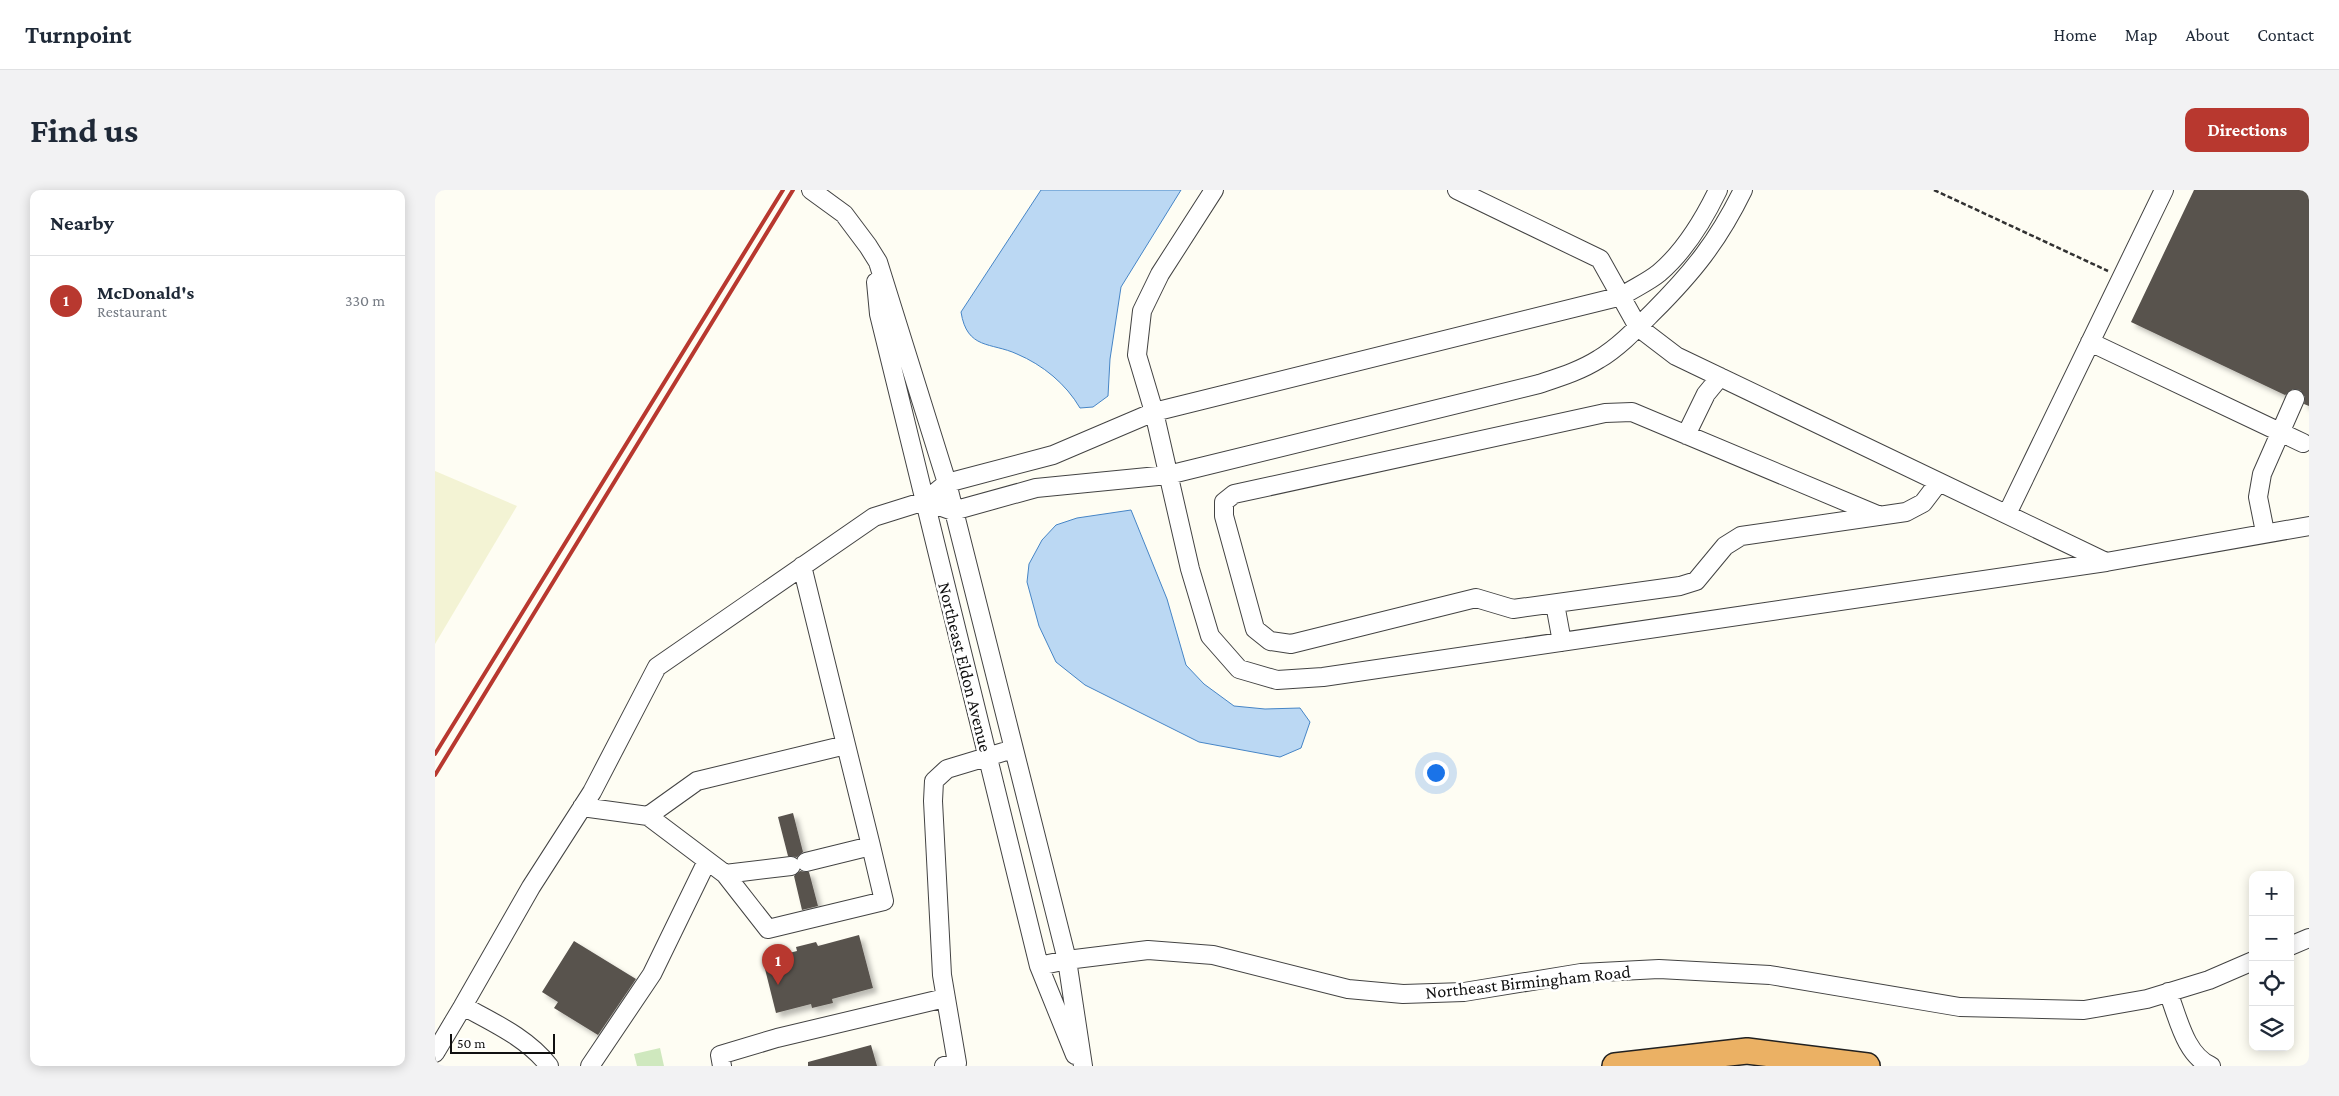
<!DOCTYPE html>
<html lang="en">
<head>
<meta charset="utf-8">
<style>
	body { margin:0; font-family:"Crimson Pro",serif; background:#f2f2f3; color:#1f2937 }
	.controls { position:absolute; right:15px; bottom:15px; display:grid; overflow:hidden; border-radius:10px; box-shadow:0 2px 12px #0003 }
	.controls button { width:45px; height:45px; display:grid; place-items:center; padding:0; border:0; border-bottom:1px solid #e0e1e3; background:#fff; color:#1f2937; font:25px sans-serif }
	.scale { position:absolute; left:15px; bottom:12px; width:105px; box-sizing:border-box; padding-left:5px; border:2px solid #101010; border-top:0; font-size:14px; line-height:18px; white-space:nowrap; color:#101010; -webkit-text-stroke:4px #fff; paint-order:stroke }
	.you { position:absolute; left:1000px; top:582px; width:18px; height:18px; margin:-12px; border:4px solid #fff; border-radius:50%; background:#1a73e8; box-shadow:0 0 0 8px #1a73e833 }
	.badge { display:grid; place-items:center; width:32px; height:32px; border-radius:50%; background:#b8382f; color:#fff; font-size:16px; font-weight:700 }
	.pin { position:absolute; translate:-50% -41px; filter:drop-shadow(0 1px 2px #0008) }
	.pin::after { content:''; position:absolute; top:26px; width:18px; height:15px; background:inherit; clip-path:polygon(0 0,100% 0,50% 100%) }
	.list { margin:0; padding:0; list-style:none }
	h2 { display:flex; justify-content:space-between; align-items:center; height:65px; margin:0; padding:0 20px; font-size:21px }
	h2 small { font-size:16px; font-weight:400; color:#747a83 }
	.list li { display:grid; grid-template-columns:32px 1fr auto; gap:15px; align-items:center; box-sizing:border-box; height:90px; padding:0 20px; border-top:1px solid #e0e1e3 }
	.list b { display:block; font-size:19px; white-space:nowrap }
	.list p { margin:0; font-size:16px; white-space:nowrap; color:#747a83 }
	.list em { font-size:16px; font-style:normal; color:#747a83 }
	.icon { flex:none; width:28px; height:28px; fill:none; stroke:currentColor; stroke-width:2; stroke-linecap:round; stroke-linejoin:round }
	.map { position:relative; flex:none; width:1874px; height:876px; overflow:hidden; border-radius:10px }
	header { display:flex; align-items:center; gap:30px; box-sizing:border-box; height:70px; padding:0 25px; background:#fff; border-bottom:1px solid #e0e1e3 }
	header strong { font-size:24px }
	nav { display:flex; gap:28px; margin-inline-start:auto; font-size:18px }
	.intro { display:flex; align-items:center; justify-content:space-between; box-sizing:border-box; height:120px; padding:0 30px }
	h1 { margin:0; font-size:35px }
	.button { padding:12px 22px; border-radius:10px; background:#b8382f; color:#fff; font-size:18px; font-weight:700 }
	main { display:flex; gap:30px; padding:0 30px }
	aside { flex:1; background:#fff; border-radius:10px; box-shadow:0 2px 12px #0003 }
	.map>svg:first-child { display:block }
</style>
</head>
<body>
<header>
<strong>Turnpoint</strong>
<nav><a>Home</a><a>Map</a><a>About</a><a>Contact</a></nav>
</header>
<div class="intro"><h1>Find us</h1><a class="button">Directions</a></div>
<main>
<aside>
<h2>Nearby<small></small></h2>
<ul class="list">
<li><span class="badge">1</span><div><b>McDonald's</b><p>Restaurant</p></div><em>330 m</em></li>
</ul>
</aside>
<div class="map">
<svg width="1874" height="876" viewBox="0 0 1874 876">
	<defs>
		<filter id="shadow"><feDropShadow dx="4.5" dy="4.5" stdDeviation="2.5" flood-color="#0004"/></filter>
	</defs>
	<rect width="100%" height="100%" fill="#fefdf3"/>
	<path fill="#f3f3d4" d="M0,281l82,35 -82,138z"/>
	<path fill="#cfe8be" d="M225,858l4,18h-27l-3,-12z"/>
	<path fill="#bbd8f3" stroke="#4685c6" d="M606,0h140l-60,97 -11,72 -2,37 -15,11 -13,1c-14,-24 -37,-43 -63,-54 -26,-12 -50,-4 -56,-42z
		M696,320l36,89 19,66 18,19 30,22 31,3 35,-1 10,14 -9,26 -21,9 -81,-15 -114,-57 -29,-23 -17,-36 -12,-44 2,-18 13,-24 14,-15 21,-7z"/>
	<path fill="#58524d" filter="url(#shadow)" d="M1759,0h115v216l-5,-2 1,-7 -5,-7 -7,-1 -8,6 -154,-73z
		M358,623l10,39 -6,5 -9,-1 -10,-39z
		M365,681l9,1 9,34 -16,4 -8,-34z
		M424,745l14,53 -41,11 1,4 -21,5 -1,-4 -35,9 -11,-44 27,-7 -3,-9 8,-2 -1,-4 20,-5 2,4z
		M139,751l62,38 -38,56 -44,-27 4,-6 -16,-10z
		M436,855l6,21h-69v-4z"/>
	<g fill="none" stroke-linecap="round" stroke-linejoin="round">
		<defs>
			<path id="minor" d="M376,0l33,24 24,32 10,16 69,221 120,477 16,106
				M779,0l-54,84 -18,37 -5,44 17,57 36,157 20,67 29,33 38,11 46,-3 783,-115 203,-36
				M1022,0l143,69 38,68 38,29 430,206
				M441,92l3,32 160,652 36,89
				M1655,152l213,101
				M1251,245l20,-41 14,-17
				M490,311l28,10 83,-23 132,-13 371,-91c21,-7 41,-13 60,-25 20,-12 38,-31 54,-47 40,-40 65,-71 90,-122
				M1572,324l157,-324
				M1445,326l-248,-104 -27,1 -371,81 -10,8v14l31,113 15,12 21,3 185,-46 37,11 167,-23 16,-5 29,-35 16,-10 165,-24 17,-9 16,-21
				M1830,342l-7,-35 4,-23 33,-75
				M1120,414l7,38
				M147,617l66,9 49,-35 149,-36 -44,-179
				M213,626l77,58 66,-8
				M371,672l65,-16 -25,-101
				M290,684l43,55 116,-28 -13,-55
				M1855,756l19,-8
				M604,776l28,-6 81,-10 65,5 135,34 55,5 61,-2 117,-19 78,-4 111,6 190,32 124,3 63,-11 62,-19 44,-19
				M1733,802c10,25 17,63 43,74
				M0,863l28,-47
				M114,876c-21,-28 -57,-44 -86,-60l68,-119 61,-95 65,-125 217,-150 51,-16 22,-18 106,-28 101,-43 468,-116c12,-8 26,-14 37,-23 26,-22 44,-52 59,-83
				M155,876l62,-92 55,-113
				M287,876l-2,-11 57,-17 168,-40
				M509,876l13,-3 -15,-88 -9,-174 1,-20 13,-12 66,-20"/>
			<path id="highway" d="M1180,876l132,-15 120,15"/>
		</defs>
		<use href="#minor" stroke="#434343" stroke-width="20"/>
		<use href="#highway" stroke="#212121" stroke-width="28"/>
		<path stroke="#323232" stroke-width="2.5" stroke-dasharray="5 2.5" stroke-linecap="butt" d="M1499,0l174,81"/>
		<use href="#minor" stroke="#fff" stroke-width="18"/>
		<use href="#highway" stroke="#ebb164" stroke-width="25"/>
		<path stroke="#b8382f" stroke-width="4" d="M0,564l348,-564
			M0,585l358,-585"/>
	</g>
	<g text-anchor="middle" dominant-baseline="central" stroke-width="5" stroke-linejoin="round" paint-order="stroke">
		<g font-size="18" fill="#101010" stroke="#fff">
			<text transform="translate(530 477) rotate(76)">Northeast Eldon Avenue</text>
			<text transform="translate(1093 792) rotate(-6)">Northeast Birmingham Road</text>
		</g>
	</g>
</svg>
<div class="controls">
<button>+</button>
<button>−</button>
<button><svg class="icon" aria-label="locate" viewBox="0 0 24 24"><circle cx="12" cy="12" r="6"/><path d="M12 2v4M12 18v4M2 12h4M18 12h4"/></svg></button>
<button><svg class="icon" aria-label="layers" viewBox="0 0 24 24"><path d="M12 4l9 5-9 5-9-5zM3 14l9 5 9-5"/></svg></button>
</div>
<div class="scale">50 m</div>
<div class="you"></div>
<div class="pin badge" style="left:343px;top:795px">1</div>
</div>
</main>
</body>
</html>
